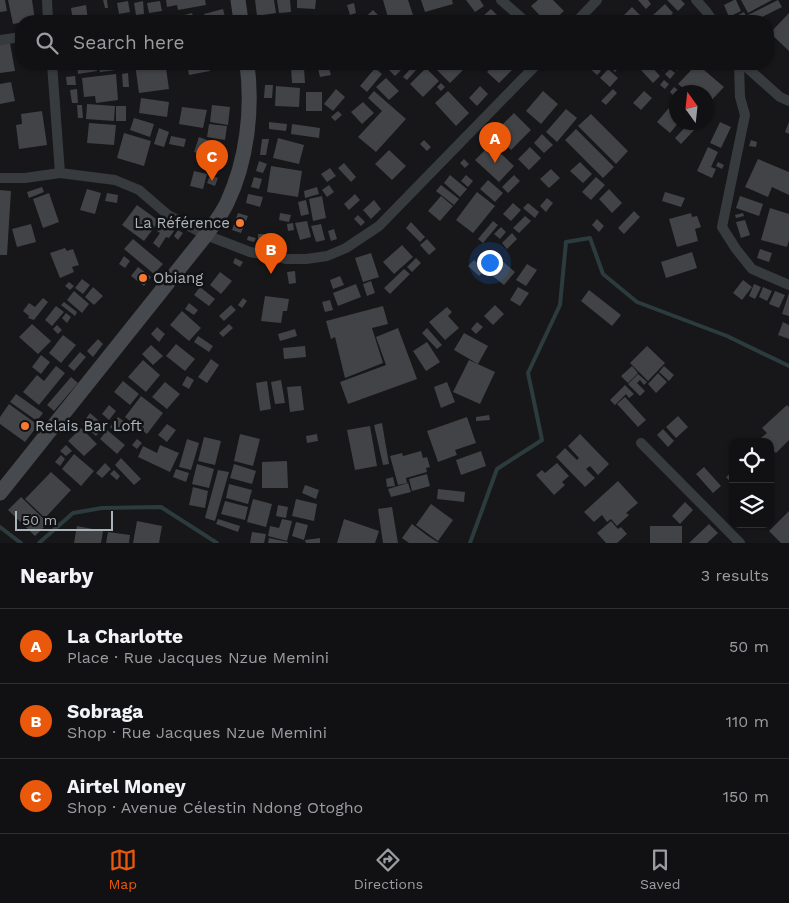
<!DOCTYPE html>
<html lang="en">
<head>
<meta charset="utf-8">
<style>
	body { margin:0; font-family:"Work Sans",sans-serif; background:#1e1f21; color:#f1f3f6 }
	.controls { position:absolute; right:15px; bottom:15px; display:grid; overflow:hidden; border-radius:10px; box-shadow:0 1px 4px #0004 }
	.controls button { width:45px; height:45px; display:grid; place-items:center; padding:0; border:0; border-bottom:1px solid #303133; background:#111113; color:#f1f3f6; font:25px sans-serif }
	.compass { position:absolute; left:669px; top:85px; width:45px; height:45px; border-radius:50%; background:#111113; box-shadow:0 1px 4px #0004; rotate:345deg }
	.scale { position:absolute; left:15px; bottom:12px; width:98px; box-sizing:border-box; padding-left:5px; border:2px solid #a9b3b9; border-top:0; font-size:14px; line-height:18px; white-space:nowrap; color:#a9b3b9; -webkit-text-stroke:4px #121214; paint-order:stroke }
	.you { position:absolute; left:489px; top:262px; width:18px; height:18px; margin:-12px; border:4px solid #fff; border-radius:50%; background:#1a73e8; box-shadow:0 0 0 8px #1a73e833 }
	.badge { display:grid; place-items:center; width:32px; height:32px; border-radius:50%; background:#ea580c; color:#fff; font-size:16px; font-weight:700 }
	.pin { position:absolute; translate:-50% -41px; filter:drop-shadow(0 1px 2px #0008) }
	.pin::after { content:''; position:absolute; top:26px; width:18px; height:15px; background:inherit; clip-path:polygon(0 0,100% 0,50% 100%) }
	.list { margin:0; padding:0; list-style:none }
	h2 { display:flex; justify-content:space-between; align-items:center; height:65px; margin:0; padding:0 20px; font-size:21px }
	h2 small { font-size:16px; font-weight:400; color:#9c9da0 }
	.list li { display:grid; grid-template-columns:32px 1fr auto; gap:15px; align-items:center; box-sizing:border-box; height:75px; padding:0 20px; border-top:1px solid #303133 }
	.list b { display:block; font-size:19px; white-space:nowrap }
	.list p { margin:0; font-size:16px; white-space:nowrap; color:#9c9da0 }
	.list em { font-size:16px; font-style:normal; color:#9c9da0 }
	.icon { flex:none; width:28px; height:28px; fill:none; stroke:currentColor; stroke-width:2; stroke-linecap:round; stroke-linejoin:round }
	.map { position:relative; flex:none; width:789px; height:543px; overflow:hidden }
	.search { position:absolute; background:#111113; box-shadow:0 1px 4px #0004; left:15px; right:15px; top:15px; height:55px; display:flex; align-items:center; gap:12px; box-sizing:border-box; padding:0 18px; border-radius:20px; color:#9c9da0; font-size:19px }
	.sheet { height:290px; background:#111113 }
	nav { display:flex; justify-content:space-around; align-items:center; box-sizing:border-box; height:70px; border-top:1px solid #303133; background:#111113; font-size:14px; color:#9c9da0 }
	nav a { display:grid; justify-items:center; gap:2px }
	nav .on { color:#ea580c }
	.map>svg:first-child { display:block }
</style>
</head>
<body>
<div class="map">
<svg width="789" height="543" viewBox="0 0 789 543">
	<rect width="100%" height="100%" fill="#171719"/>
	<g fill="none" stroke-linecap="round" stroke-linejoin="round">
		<path stroke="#2c3b3d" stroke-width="4" d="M0,527l21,16
			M39,543l34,-30 29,-5 59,-1 56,36
			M470,543l27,-74 45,-29 -14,-67 32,-68 6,-63 24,-4 13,36 34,28 90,34 62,30"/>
	</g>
	<path fill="#414346" d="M0,0h5l2,11 -7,1z
		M8,0h24l3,20 -22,4z
		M103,0h4l1,8h-3z
		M166,0h39l1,5 -28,5 -1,-5 -10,2z
		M255,0h19l2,13 -19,3z
		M277,0h13l1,12 -12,1z
		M297,0h19l-1,9 -18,-1z
		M383,0h25l6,18 -11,3h-14z
		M421,0h31l1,4 -28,8z
		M466,0h14l4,6 -9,6z
		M538,0h15l11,11 -11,10h-8l-14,-15z
		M638,0h10l3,4 -5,5z
		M667,0h14l4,4 -7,7z
		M734,0h2l5,11 -12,6 -5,-12z
		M741,0h31l-24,13z
		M778,0l4,7 -28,14h-12l-4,-6 6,-3 2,4z
		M128,1l2,11 -11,2 -2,-11z
		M143,1l1,13 -8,1 -2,-12z
		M160,1l2,10 -13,2 -2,-10z
		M354,3l2,10 -6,2 -3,-10z
		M665,4l8,9 -8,8h-7l-6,-5z
		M86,5l2,15 -15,1 -2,-13z
		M632,7l14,14h-28z
		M223,9l3,12h-21l-1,-7z
		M491,9l12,12h-26z
		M373,10l11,11h-23z
		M192,13l3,8h-25l-1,-2z
		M789,13v38l-19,-18z
		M162,15l2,6h-17v-2z
		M10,43l5,28 -15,2v-28z
		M77,64h19l1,7 -19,3z
		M99,64h25v5l-24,3z
		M135,64h23l1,5 7,-1 3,21 -30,4z
		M187,64h21l2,7 -21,4z
		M218,64h11v3l-10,2z
		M317,64h11l3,11 -11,2z
		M383,64h24l-12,12z
		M443,64h13l7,6 -13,13 -13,-13z
		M495,64h12l6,5 -14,14 -12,-11z
		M585,64h9l7,7 -4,4z
		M607,64h16l-8,8z
		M646,64h3l11,12 -7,7 -13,-14z
		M656,64h5l4,4 -2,3z
		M671,64h13l-7,7z
		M697,64l27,23 -18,19v-14h-18l-10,-8z
		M413,66l4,3 -10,11 -4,-3z
		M291,68h13l1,15h-13z
		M375,68l7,6 -15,18 -7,-6z
		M426,68l13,13 -16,16 -13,-13z
		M608,69l10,9 -8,9 -10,-9z
		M670,69l5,4 -5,6 -5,-5z
		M128,73l1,14h-6l-1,-13z
		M116,74l2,26 -22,3 -1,-7 -11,1 -2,-19z
		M75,76l1,9h-9l-1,-8z
		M386,78l13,13 -10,9 -13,-13z
		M664,80l5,4 -4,5 -5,-4z
		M11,82l4,19 -15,3v-20z
		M441,83l4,4 -4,4 -4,-4z
		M265,85h8l-1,13h-8z
		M276,86l24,2 -1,19 -24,-1z
		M480,86l8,8 -11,12 -8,-8z
		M674,87l7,5h-5v6l-6,-6z
		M77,89l1,14h-6l-2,-13z
		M336,89l9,8 -12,14 -9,-7z
		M613,89l4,4 -11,12 -5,-4z
		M374,91l32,28 -30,33 -18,-15 24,-26 -14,-13z
		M448,91l21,22 -13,13 -21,-23z
		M543,91l15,13 -17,20 -15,-13z
		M644,91l8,7 -11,12 -8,-7z
		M306,92h16v19h-16z
		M141,98l28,4 -2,15 -28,-4z
		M363,102l11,11 -12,11 -11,-12z
		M674,102l2,2v18h3l-9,11 -13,-11z
		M87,104l28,2 -1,15 -28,-2z
		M77,105h5l1,13h-5z
		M212,105l18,2 -2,18 -18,-3z
		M116,106h10v15h-10z
		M182,107l25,3 -4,18 -24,-4z
		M566,109l11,9 -20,24 -11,-10z
		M42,111l5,34 -28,4 -3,-24 6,-1 -1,-10z
		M338,111l4,4 -7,6 -4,-4z
		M514,113l17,17 -20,20 -18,-16z
		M591,114l37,37 -12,13 -38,-38z
		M134,118l20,6 -4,13 -20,-7z
		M269,122l18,2 -1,7 -17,-2z
		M690,122h3l4,5 -16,17 -6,-6z
		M720,122l11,5 -10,21 -11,-5z
		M789,122v12l-4,-2z
		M89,123l27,2 -2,20 -27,-2z
		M209,124l18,2 -2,14 -18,-3z
		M292,124l28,4 -1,10 -28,-4z
		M159,128l10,4 -5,15 -10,-3z
		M576,129l38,38 -11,11 -38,-38z
		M124,133l27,8 -7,25 -27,-8z
		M542,134l11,11 -9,8 -10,-10z
		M171,136l15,3 -2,8 -15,-3z
		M199,137l11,4 -5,15 -11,-4z
		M278,138l26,7 -5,19 -26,-6z
		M262,139h7l-3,16h-6z
		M424,140l7,7 -4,4 -7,-7z
		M751,140l6,2 -1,5 -7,-1z
		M491,144l23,22 -15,16 -24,-22z
		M530,147l11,11 -12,12 -11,-11z
		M708,147l10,5 -7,15 5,2 -4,9 -15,-7z
		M389,150l17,16 -14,14 -17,-16z
		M464,159l5,5 -4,4 -5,-5z
		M758,159l31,13v23l-17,-8 -4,10 -23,-10z
		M259,161l8,3 -4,9 -7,-2z
		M580,162l12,12 -9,9 -13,-12z
		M718,162l6,3 -2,4 -6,-3z
		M344,163l12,14 -5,5 -13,-14z
		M271,166l31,5 -4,26 -31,-5z
		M330,168l6,8 -9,6 -6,-8z
		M551,169l9,9 -11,10 -9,-9z
		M194,171l13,3 -4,15 -13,-3z
		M210,175l8,3 -3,8 -8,-3z
		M450,175l17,14 -7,8 -16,-14z
		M466,175l7,6 -5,6 -7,-6z
		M514,175l6,6 -12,12 -6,-6z
		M254,177l8,2 -3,10 -8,-2z
		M596,177l9,8 -14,15 -9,-8z
		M488,180l15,13 -8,9 -15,-13z
		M329,185l5,7 -7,5 -5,-7z
		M441,185l18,14 -5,6 -18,-14z
		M42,187l2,5 -15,6 -2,-6z
		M317,187l2,7 -14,4 -1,-7z
		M87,189l14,4 -6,21 -15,-4z
		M609,189l13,14 -10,10 -13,-14z
		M0,190l11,1 -4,64h-7z
		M477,192l18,14 -22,27 -17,-13z
		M665,192l20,6 -4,9 -19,-6z
		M49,193l10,29 -16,6 -10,-29z
		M107,193l11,2 -1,8 -12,-2z
		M248,194l15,3 -3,10 -14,-4z
		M355,194l5,6 -11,10 -5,-6z
		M322,196l4,22 -13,3 -4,-22z
		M441,196l12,10 -13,15 -12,-10z
		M740,196l23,8 -4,12 -23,-8z
		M547,198l6,5 -7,9 -6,-6z
		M306,200l3,14 -8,2 -3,-14z
		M374,200l7,9 -10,10 -8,-9z
		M513,203l8,7 -10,11 -8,-7z
		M528,203l11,9 -4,6 -12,-10z
		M137,205l22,16 -15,20 -22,-16z
		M770,208l19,6v26l-2,7 -26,-7z
		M634,211l6,6 -16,17 -6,-6z
		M238,213l10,3 -7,17 -9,-3z
		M280,213l11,2 -2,7 -10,-2z
		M691,213l1,4 5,-1 4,11 -6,2 3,12 -21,6 -8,-28z
		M743,213l1,3 -8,2 -1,-3z
		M358,215l7,7 -4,4 -7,-7z
		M525,216l6,5 -12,12 -6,-5z
		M597,219l7,7 -5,6 -7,-7z
		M745,220l5,15 -9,3 -5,-16z
		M307,221l4,16 -11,3 -5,-17z
		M493,221l5,4 -15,18 -5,-4z
		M411,222l14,15 -5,5 -14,-14z
		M162,223l12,8 -5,7 -3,-1 -7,11 -6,-5 7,-10 -3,-2z
		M293,223l1,7 -6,1 -1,-7z
		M31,224l5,18 -19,5 -5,-18z
		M321,224l4,16 -9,2 -5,-16z
		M501,227l5,5 -6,7 -6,-5z
		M334,229l3,10 -6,2 -3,-10z
		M178,230l5,3 -5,7 -4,-4z
		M512,233l5,6 -10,10 -5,-6z
		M258,234h8l1,4 -9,1z
		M248,236l8,2 -2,4 -7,-2z
		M133,239l30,25 -9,10 -30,-25z
		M427,239l9,10 -7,6 -9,-10z
		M402,245l11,12 -19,17 -11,-12z
		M65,248l2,3 6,-2 6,16 -7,2 2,5 -14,6 -10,-25z
		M760,249l12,4 -3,9 -12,-4z
		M692,252l5,16 -31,10 -5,-16z
		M371,253l8,24 -16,5 -8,-24z
		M124,256l6,5 -5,7 -6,-4z
		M235,258l8,4 -3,5 -7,-4z
		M416,258l5,5 -9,9 -5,-5z
		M474,260l11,10 -6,6 -11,-10z
		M501,260l14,12 -11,13 -14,-11z
		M527,264l10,6 -11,16 -10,-6z
		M138,267l13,10 -7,9 -13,-10z
		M404,269l6,5 -20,20 -6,-6z
		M295,271l1,12 -7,1 -2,-12z
		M220,272l12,9 -11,13 -11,-9z
		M340,276l4,9 -11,4 -3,-9z
		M82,279l8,6 -7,9 -8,-6z
		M743,280l9,7 -10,13 -9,-7z
		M371,281l4,12 -8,3 -4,-12z
		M69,282l5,4 -4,4 -5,-4z
		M356,284l5,13 -23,9 -5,-13z
		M754,284l7,3 -6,12 -6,-3z
		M93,287l10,9 -9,9 -9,-8z
		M200,287l15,12 -6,7 -15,-11z
		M518,287l11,6 -9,13 -10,-6z
		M763,287l9,4 -5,10 -8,-4z
		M589,290l32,25 -9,11 -31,-25z
		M74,291l15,13 -7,9 -15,-13z
		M775,291l10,4 -6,13 -10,-4z
		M789,293v23l-7,-2z
		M265,296l24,3 -2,12h-4l-2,12 -20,-2z
		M43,298l5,4 -14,18 -6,-2 1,-2 -6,-5 6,-8 6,4z
		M243,298l4,3 -5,7 -4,-3z
		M330,300l3,10 -8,2 -3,-10z
		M64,302l13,10 -2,4 -14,-11z
		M189,303l9,7 -4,5 -9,-6z
		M231,305l5,5 -12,11 -5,-5z
		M495,305l9,9 -11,11 -9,-9z
		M56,306l8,6 -12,14 -7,-6z
		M383,306l5,18 -16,4 11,35 -38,15 -10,-41 -4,2 -5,-18z
		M447,307l5,5 -4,4 11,12 -14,12 -16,-18z
		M182,311l19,17 -12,13 -19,-16z
		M66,313l5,4 -4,6 -5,-5z
		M477,322l6,5 -7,7 -5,-5z
		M783,322l6,3v14l-11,-4z
		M32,324l19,17 -13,13 -19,-17z
		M229,324l4,4 -10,9 -4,-4z
		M57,325l5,5 -4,4 -5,-5z
		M157,327l8,7 -6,8 -8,-8z
		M398,328l19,51 -69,25 -8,-22 46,-17 -10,-28z
		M427,328l15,17 -5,4 -15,-16z
		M295,329l2,7 -17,5 -2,-7z
		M464,333l24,13 -10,18 -24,-14z
		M63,335l13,10 -15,18 -12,-10z
		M198,336l15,10 -4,6 -15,-10z
		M98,339l5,5 -10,13 -6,-6z
		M427,342l13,20 -14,9 -13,-20z
		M176,344l19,15 -10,12 -19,-15z
		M151,345l12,11 -10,9 -11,-11z
		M305,346l1,11 -22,2 -1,-11z
		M647,346l18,17 -17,18 -18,-18z
		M80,352l6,5 -12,14 -6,-5z
		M41,355l9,7 -9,12 -9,-7z
		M211,359l8,6 -12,18 -9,-6z
		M143,360l17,15 -14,17 -18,-15z
		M469,360l26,12 -15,32 -27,-12z
		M56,366l9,7 -26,32 -16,-13 14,-17 7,6z
		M632,366l6,7 -10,10 -7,-7z
		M664,366l10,9 -5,6 -10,-9z
		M658,373l9,9 -11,11 -8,-9z
		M638,374l9,8 -3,3 -4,-5 -3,3 8,8 -5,5 -12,-12z
		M187,376l7,4 -5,9 -7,-4z
		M71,377l7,6 -24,28 -7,-6z
		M281,380l4,23 -10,1 -4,-22z
		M123,381l16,13 -9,11 -16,-13z
		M267,381l4,28 -11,2 -4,-28z
		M165,382l15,12 -13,15 -15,-12z
		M447,382l8,20 -14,6 -7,-21z
		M625,385l9,9 -5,4 -3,-4 -11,11 -5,-5z
		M301,386l3,24 -14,2 -3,-25z
		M16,394l27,19 -6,8 -27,-19z
		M141,396l22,17 -16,21 -22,-17z
		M625,397l21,23 -8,7 -21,-23z
		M9,404l29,21 -13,17 -25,-18v-7z
		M109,405l7,6 -7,9 -7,-6z
		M787,405l2,2v33l-13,13 -6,-5v-6h-6l-3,-4 6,-5 -5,-5z
		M90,413l15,13 -9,10 -14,-12z
		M489,415l1,5 -14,1v-4z
		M678,416l10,11 -12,11 -10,-11z
		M118,417l7,5 -9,10 -6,-5z
		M467,417l9,26 -21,7 2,5 -19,7 -11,-31z
		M382,423l7,41 -6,1 -9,-40z
		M167,424l9,6 -9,12 -9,-7z
		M370,426l7,40 -22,4 -8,-40z
		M81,428l16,16 -13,12 -16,-15z
		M663,429l11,12 -6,6 -11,-12z
		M107,430l18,15 -8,9 -17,-15z
		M240,434l20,5 -7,27 -19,-5z
		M317,434l1,7 -11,2 -1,-7z
		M580,434l29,30 -11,11 -8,-9 -4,3 9,9 -10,9 -29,-30 9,-9 12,12 2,-2 -11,-12z
		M204,437l17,4 -6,24 -17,-4z
		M137,439l5,4 -5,6 -5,-4z
		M187,439l12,4 -8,27 -12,-3z
		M66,445l6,6 -6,5 -6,-5z
		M160,445l19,8 -9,19 -32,-15 5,-11 14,7z
		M421,451l2,7 4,-1 3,10 -4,1 1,4 -21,6 1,5 -9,2 -8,-29 12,-3 1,3z
		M481,451l5,15 -25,9 -5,-15z
		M74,454l20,17 -13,15 -19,-17z
		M61,455l4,4 -5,7 -5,-4z
		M121,458l20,21 -7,6 -19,-20z
		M287,461l1,27h-26v-26z
		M105,463l6,6 -9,9 -6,-5z
		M557,463l12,13 -7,6 3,3 -11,10 -18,-20 6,-5 3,3z
		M197,464l17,5 -5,19 -17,-4z
		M234,464l22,7 -4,13 -22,-6z
		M704,467l17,19 -8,7 -17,-19z
		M176,469l13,4 -3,9 -13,-5z
		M114,470l6,6 -3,4 -7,-6z
		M218,470l11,2 -14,49 -10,-3z
		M733,471v14l-7,-8z
		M51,472l20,18 -26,28 -20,-19z
		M427,474l3,12 -18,5 -3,-12z
		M393,477l2,9 -8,1 -1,-8z
		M618,481l20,22 -12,10 3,2 -12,11 -6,-7 -4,3 -5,-7 -8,7 -10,-10z
		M408,483l3,9 -20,5 -3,-8z
		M229,484l23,6 -4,14 -22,-6z
		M305,485l14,5 -3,9 -14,-6z
		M193,487l15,4 -3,17 -16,-3z
		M438,489l27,3 -1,10 -27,-3z
		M21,497l27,26 -13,13 -27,-26z
		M253,499l19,5 -6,23 -19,-5z
		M296,499l21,5 -3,17 -22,-5z
		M225,501l23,6 -3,13 -24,-6z
		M685,502l8,8 -13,14 -8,-8z
		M431,504l22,16 -15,21 -22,-16z
		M278,505l10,2 -2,11 -10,-2z
		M392,507l6,36h-15l-5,-34z
		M789,511v32h-8l-12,-12z
		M218,519l22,7 -2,6 -22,-8z
		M282,519l10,2 -5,20 -19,-5 2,-10 9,2z
		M344,519l35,12 -4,12h-38z
		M137,521l25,5 -3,17h-26z
		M611,521l7,8 3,-2 6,7 -10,9h-11l-9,-10z
		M296,522l12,3 -4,15 -12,-4z
		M412,524l16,12 11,7h-30l-7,-5z
		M709,524l9,9 -11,10h-18z
		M77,526l26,5 -2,12h-27z
		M650,526h32v17h-32z
		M108,532l22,3 -1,8h-23z
		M252,532l14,2 -2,9h-14z
		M269,538l19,4v1h-20z
		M320,538v5h-14l-1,-3z"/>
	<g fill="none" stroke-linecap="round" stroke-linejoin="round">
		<path stroke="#383b3e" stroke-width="10" d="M47,0l1,21
			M501,0l24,21
			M696,0l10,11 7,10
			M577,21l20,-21
			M0,40l21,-3
			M52,64l8,109
			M739,64l1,33 5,18 -23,112 14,22 16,20 37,16
			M743,64l37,33 9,4
			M0,178h25l35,-5 55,7 24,10 29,25 38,20 44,17 37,7h19l21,-3 19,-8 33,-22 158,-162
			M641,443l99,100"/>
		<path stroke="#464a4e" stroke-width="15" d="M238,0l3,21
			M0,493l206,-258c7,-10 16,-21 21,-32 20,-42 26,-94 20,-139"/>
	</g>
	<g fill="#f77831" stroke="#121214" stroke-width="2">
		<circle cx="240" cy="223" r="5"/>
		<circle cx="143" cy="278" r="5"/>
		<circle cx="25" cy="426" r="5"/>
	</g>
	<g text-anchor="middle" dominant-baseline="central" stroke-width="5" stroke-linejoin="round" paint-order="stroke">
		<g font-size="15" fill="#a9b3b9" stroke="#121214" text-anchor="start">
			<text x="230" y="223" text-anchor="end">La Référence</text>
			<text x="153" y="278">Obiang</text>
			<text x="35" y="426">Relais Bar Loft</text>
		</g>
	</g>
</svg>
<div class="controls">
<button><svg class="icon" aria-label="locate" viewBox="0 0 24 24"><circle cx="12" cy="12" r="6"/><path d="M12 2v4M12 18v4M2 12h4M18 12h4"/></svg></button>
<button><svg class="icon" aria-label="layers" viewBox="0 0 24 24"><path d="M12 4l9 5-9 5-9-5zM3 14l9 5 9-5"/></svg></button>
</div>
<svg class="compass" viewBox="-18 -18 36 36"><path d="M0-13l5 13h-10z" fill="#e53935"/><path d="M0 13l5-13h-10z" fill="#9c9da0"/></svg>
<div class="scale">50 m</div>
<div class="you"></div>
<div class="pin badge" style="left:495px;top:163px">A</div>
<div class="pin badge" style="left:271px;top:274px">B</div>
<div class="pin badge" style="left:212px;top:181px">C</div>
<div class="search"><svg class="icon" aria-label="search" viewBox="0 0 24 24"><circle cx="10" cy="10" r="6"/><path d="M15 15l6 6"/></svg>Search here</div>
</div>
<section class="sheet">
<h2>Nearby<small>3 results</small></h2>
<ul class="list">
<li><span class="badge">A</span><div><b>La Charlotte</b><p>Place · Rue Jacques Nzue Memini</p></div><em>50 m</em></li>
<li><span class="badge">B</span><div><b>Sobraga</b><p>Shop · Rue Jacques Nzue Memini</p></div><em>110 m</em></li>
<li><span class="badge">C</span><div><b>Airtel Money</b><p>Shop · Avenue Célestin Ndong Otogho</p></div><em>150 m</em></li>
</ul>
</section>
<nav>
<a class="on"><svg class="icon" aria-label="map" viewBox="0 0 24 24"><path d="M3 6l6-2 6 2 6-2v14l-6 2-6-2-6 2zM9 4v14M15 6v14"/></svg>Map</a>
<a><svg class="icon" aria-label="directions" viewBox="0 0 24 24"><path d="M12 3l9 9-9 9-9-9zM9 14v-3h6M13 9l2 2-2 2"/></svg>Directions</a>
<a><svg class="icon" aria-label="saved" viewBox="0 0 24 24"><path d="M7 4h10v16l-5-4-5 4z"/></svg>Saved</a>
</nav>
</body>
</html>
